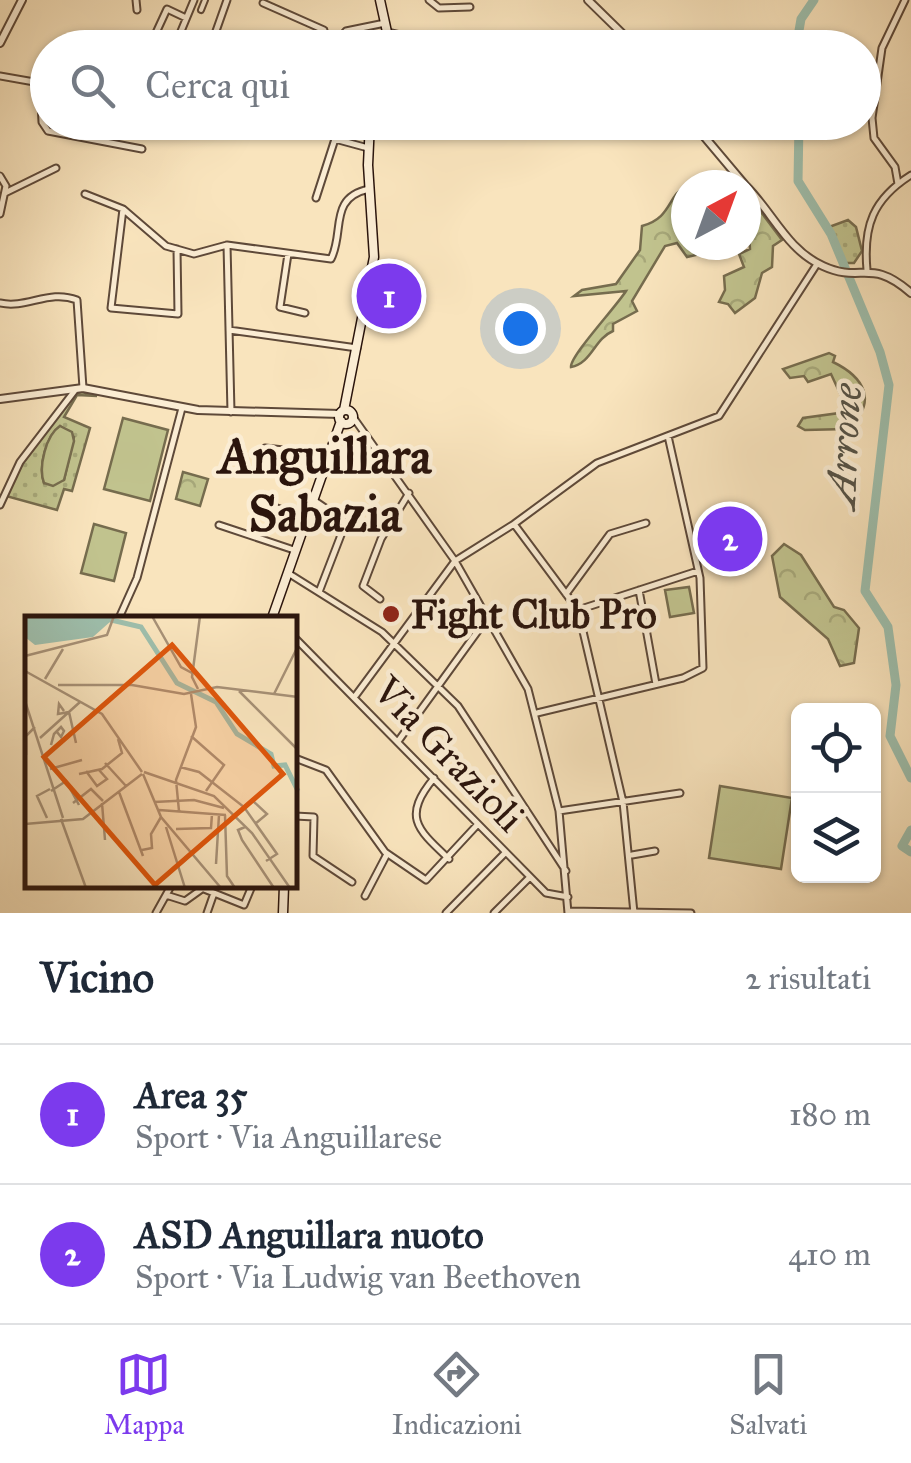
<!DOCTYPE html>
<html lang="it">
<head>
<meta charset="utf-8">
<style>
	body { margin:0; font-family:"IM FELL Great Primer",serif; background:#f6f6f7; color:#1f2937 }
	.controls { position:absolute; right:30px; bottom:30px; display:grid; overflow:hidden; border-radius:15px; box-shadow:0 2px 8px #0004 }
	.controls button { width:90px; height:90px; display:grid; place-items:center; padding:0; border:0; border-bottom:2px solid #e0e1e3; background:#fff; color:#1f2937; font:50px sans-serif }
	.compass { position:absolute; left:671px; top:170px; width:90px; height:90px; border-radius:50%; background:#fff; box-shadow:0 2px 8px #0004; rotate:41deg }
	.you { position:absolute; left:520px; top:328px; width:35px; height:35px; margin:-25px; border:8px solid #fff; border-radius:50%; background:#1a73e8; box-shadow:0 0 0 15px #1a73e833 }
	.badge { display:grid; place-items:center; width:65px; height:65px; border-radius:50%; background:#7c3aed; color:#fff; font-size:32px; font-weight:700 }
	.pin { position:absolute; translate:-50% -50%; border:5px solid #fff; box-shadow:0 2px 10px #0006 }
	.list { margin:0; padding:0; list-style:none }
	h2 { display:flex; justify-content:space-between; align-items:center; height:130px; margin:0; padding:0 40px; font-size:42px }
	h2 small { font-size:32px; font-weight:400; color:#747a83 }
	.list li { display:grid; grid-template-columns:65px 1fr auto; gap:30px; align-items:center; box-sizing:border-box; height:140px; padding:0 40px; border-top:2px solid #e0e1e3 }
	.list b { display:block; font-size:38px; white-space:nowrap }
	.list p { margin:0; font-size:32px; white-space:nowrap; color:#747a83 }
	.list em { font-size:32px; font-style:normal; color:#747a83 }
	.icon { flex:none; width:55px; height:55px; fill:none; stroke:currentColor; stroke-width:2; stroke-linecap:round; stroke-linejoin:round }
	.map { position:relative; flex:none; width:911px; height:913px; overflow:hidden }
	.search { position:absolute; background:#fff; box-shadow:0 2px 8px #0004; left:30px; right:30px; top:30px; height:110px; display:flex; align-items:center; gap:25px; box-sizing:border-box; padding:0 35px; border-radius:55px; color:#747a83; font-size:38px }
	.sheet { height:410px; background:#fff }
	nav { display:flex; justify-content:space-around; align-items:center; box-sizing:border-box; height:140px; border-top:2px solid #e0e1e3; background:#fff; font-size:28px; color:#747a83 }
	nav a { display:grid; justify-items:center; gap:5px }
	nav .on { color:#7c3aed }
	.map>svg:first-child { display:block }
</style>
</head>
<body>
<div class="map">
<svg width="911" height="913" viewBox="0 0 911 913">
	<defs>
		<pattern id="grass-dots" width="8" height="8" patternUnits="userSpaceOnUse" patternTransform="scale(2.5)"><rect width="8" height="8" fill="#c1c38e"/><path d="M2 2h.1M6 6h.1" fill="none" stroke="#a6a779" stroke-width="1.8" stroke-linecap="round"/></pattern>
		<pattern id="forest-crowns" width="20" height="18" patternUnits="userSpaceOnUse" patternTransform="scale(2.5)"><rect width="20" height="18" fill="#c1c38e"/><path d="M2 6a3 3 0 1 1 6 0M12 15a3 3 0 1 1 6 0" fill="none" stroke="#a6a779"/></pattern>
	</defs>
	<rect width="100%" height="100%" fill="#f9e4bd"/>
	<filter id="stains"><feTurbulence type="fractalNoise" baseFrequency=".002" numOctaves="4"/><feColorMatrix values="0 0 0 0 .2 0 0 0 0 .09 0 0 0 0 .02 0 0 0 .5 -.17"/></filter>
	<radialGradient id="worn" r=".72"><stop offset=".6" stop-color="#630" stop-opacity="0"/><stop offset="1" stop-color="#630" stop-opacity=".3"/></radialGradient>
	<path fill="url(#grass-dots)" stroke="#766c4e" stroke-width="2.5" fill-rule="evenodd" d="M848,220l8,7 6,24 -8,12h-9l-16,-36z
		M82,392l15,4 -20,-1 -13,22 26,11 -18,63 -8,-2 -7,21 -51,-14 17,-36 51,-66zM60,426l14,11 -10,43 -20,3c-6,-17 2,-46 16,-57z"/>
	<path fill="url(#forest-crowns)" stroke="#766c4e" stroke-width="2.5" d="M686,186v59h13l-3,10 -9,2 -10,-14 -12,3 -33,55 5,10 -24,13v7c-19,8 -21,32 -42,36 -1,-11 45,-60 55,-76l-52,5 8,-6 34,-6 24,-34 2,-24c30,-8 25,-30 44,-40z
		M746,192l36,48 -9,6 -1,21 -10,6 -7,25 -20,15 -7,-9 -9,-2 6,-12 -1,-14 20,-9 -5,-13 11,-5z
		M829,353l6,3 -2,6c31,15 46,40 14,67l-42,1 -7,-4 5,-8 36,-5 4,-13 -12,-26 -23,8 -4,-6 -14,2 -7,-9z
		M183,472l25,7 -8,27 -24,-7z
		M784,544l17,11 33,52 10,3 15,18 -5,35 -14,3 -12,-27 -48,-42 -8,-41z"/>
	<path fill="#c1c38e" stroke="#766c4e" stroke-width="2.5" d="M123,418l45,12 -18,71 -46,-12z
		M60,426l12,6 2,9 -10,39 -11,6 -9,-3c-6,-16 2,-48 16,-57z
		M94,524l32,9 -12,48 -33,-8z
		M689,587l5,26 -24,4 -5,-27z
		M720,786l72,12 -11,71 -72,-11z"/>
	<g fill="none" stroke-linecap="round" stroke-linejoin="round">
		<path stroke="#9ebfad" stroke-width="9" d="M796,48l5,-29 13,-19
			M799,122l-1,59 33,53 49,118 9,33 -24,206 23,36 8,58 -6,51 21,42
			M911,830l-9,16 9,6"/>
		<defs>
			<path id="pedestrian" d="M201,10l4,-10"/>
			<path id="minor" d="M136,0l1,10
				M429,0l10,8 31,-1
				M263,3l61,27 -1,15 12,-2 11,-12 39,-8
				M387,32l26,6 13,10
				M149,48l18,-39 19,9
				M174,48l20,-48
				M210,48l17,-48
				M507,48l4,-5
				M0,76l40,7 2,39 6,9 94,18
				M0,176l6,10 -6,28
				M898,184l-3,-17 -21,-29 -2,-20 10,-70 23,-48
				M5,193l51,-25
				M85,194l38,15 43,37 28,8 33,-9 104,14c14,-28 -3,-61 38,-70
				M316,198l19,-59 33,9
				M123,209l-12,99 67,6 -1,-65
				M227,245l4,167
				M288,254l-8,53 25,6
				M867,270c-4,-44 6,-71 44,-95
				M0,303c27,6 49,-14 77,-3l6,88
				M229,330l128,18
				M353,417l102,144 73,128 31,122 9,102
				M265,448l65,7
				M254,500l52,18
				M315,501l31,21 -27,70
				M0,505l20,-43 56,-73
				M514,524l64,86 45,192 11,111
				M219,525l75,25
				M288,573l94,59 76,74 108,165
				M639,590l17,94
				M566,594l44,-60 36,-11
				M380,599l-17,-13 18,-47 28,-46
				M578,610l120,-39
				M119,618l18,-40 45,-170
				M295,638l251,255 22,4
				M356,695l99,-134 59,-37 83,-61 122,-47 98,-152
				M537,713l146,-35 20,-10 -3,-90 -32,-142
				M399,740l89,-123
				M295,758l31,12 59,82 41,28 52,-56
				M434,778c-32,39 -17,51 15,81
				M559,811l121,-18
				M295,816l19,1 -1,39 39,26
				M632,855l23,-4
				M204,889l40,16 8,-19
				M166,895l19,6 21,-15
				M365,896l22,-42
				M568,911l123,2
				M156,913l15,-27
				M207,913l7,-20
				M446,913l59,-60
				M494,913l36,-36"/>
			<path id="tertiary" d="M588,0l49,48
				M0,43l22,-43
				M692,122l53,63
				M746,186c27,27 41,64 77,80 39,18 47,-9 88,27
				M0,399l83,-11 115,22 142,4"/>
			<path id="secondary" d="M380,0l7,32 -2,16
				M344,410l30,-153 -6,-92 2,-43
				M339 417a7 7 0 1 1 14 0a7 7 0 1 1-14 0Z
				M272,618l69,-197
				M283,913l1,-27"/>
		</defs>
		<use href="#pedestrian" stroke="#5e4939" stroke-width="8"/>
		<use href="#minor" stroke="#5e4939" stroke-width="9"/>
		<use href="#tertiary" stroke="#5e4939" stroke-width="10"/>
		<use href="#secondary" stroke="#2b150d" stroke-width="11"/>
		<use href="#pedestrian" stroke="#fbedd4" stroke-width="4"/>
		<use href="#minor" stroke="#fbedd4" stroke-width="5"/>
		<use href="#tertiary" stroke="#fbedd4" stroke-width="6"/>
		<use href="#secondary" stroke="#fbedd4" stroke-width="8"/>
	</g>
	<circle fill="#8f2418" stroke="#fbedd4" stroke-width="4" cx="391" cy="614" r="10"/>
	<g text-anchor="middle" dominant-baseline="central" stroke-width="9" stroke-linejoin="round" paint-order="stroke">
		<g font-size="40" font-weight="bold" fill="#2b150d" stroke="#fbedd4" text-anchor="start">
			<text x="411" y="614">Fight Club Pro</text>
		</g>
		<g font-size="40" fill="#2b150d" stroke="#fbedd4">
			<text transform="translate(449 754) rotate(46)">Via Grazioli</text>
		</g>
		<g font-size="42" font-style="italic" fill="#535045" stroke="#fbedd4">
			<text transform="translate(844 446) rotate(-87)">Arrone</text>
		</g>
		<g font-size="50" font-weight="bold" fill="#2b150d" stroke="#fbedd4">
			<text x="325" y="456">Anguillara<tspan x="325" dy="58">Sabazia</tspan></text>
		</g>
	</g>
	<g transform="translate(25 616)">
		<rect width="272" height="272" fill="#f9e4bd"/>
		<path d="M0,0h82l4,5 -18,16 -58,8 -10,-8z" fill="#9ebfad"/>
		<path fill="none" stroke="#9ebfad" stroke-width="5" d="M82,3l34,8 36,56 39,19 21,32 34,20 3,12 11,-1 13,26"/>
		<path fill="none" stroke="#a79177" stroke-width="2.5" d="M127,0l29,51 11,6M0,40l82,-21 7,-19M0,55l77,43 40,58M20,63l18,-30M33,69h74l52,9 33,-7 81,10M173,73l-6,-12 8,-61M214,75l59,59M249,78l24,-48M0,85l38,117M39,95l-5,-7 -1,10 11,-2 7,31M166,120l33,29 -18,26M15,122l40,-36M26,129l3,-11 7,-7 3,4 -3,6 -4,-5M1,139v-19l9,-9M80,147l21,23M155,151l19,5 45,35 33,47 -11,7M25,153l32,-9M61,155l11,15 10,-7 -8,-9M119,156l70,24 38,37 38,55M54,158l23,-5 20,-16 -4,-14M118,158l18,43 60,71M26,175l15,-10 13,24M94,176l24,64M129,186l40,-2 30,8M48,187l18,-14 12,12M77,187l3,37M134,194l67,5M154,195l-3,-31 20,-53 -5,-33M200,199l2,61 8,12M210,199l17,-15 15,14 -12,10M22,202l-10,-22 13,-7M36,203l25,69M0,208l58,-5 59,-45M141,211l19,61M220,211l-7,3 4,10 32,48M151,213l35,-1 1,-14M117,234l10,-2 -1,-14 10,-17M191,248l3,-49"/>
		<path fill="#df560c" fill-opacity="0.15" stroke="#df560c" stroke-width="5" d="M147,29l111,129 -128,111 -111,-128z"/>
		<rect width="272" height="272" fill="none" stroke="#2b150d" stroke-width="5"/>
	</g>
	<rect width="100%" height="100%" filter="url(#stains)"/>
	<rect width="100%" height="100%" fill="url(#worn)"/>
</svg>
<div class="controls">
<button><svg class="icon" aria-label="locate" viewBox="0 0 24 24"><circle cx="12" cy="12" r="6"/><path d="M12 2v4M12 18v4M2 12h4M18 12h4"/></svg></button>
<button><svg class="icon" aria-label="layers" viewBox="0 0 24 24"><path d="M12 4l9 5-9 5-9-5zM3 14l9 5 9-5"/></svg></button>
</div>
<svg class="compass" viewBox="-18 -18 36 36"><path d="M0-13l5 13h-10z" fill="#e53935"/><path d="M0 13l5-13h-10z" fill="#747a83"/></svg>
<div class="you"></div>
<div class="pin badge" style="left:389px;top:296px">1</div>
<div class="pin badge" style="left:730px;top:539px">2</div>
<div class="search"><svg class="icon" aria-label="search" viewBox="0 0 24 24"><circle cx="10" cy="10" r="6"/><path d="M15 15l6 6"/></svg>Cerca qui</div>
</div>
<section class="sheet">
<h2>Vicino<small>2 risultati</small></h2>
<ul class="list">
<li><span class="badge">1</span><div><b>Area 35</b><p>Sport · Via Anguillarese</p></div><em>180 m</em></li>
<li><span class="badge">2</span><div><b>ASD Anguillara nuoto</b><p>Sport · Via Ludwig van Beethoven</p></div><em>410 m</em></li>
</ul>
</section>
<nav>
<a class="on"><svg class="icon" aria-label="map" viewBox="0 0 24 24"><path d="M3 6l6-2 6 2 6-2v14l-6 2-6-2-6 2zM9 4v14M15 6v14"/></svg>Mappa</a>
<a><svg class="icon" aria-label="directions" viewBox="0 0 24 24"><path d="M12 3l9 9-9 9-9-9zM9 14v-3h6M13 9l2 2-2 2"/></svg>Indicazioni</a>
<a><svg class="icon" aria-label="saved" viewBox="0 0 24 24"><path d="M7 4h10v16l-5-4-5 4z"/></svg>Salvati</a>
</nav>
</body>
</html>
